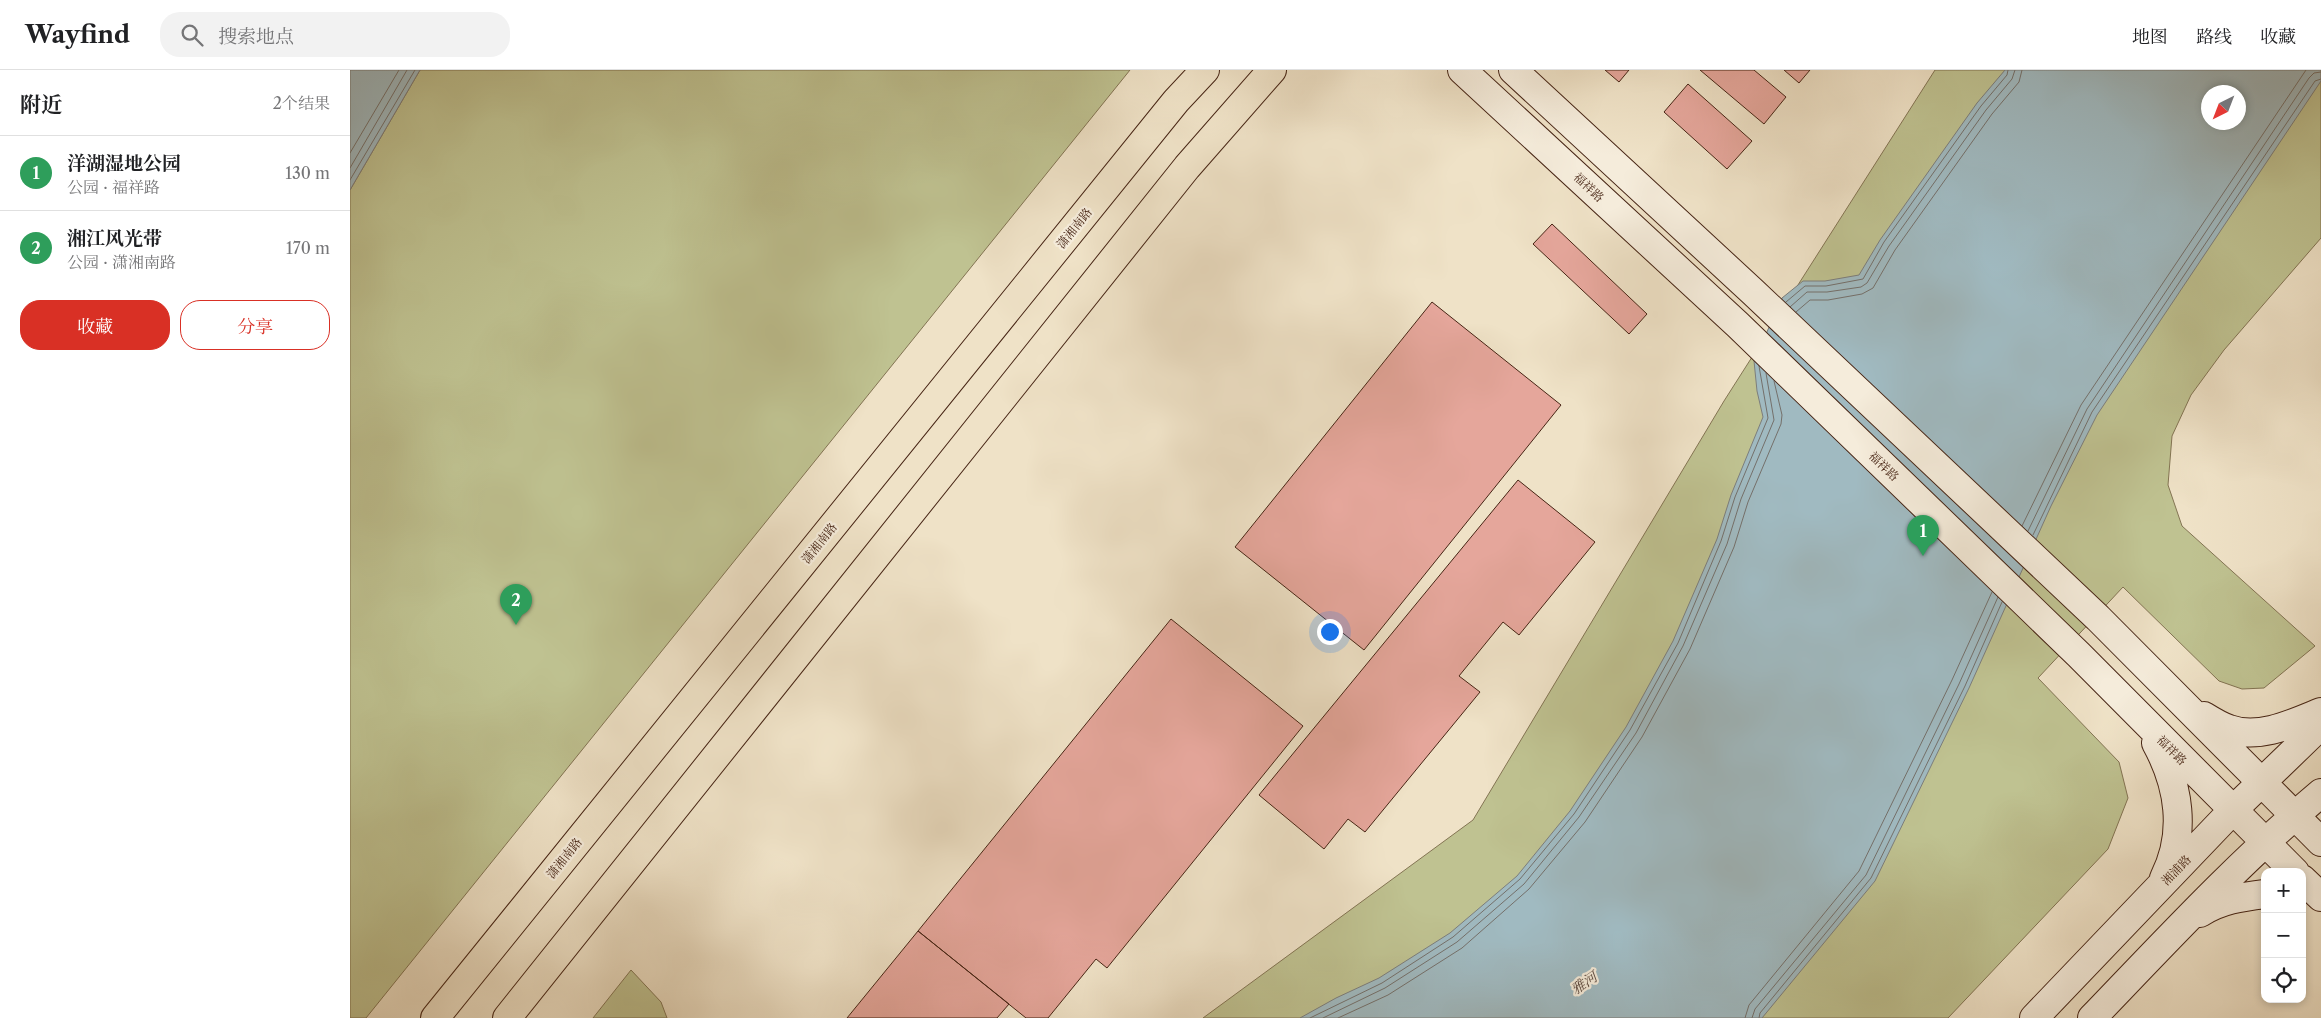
<!DOCTYPE html>
<html lang="zh">
<head>
<meta charset="utf-8">
<style>
	body { margin:0; font-family:"Libre Caslon Text","Noto Serif SC",serif; background:#f2f2f2; color:#202124 }
	.controls { position:absolute; right:15px; bottom:15px; display:grid; overflow:hidden; border-radius:10px; box-shadow:0 2px 8px #0003 }
	.controls button { width:45px; height:45px; display:grid; place-items:center; padding:0; border:0; border-bottom:1px solid #e0e0e0; background:#fff; color:#202124; font:25px sans-serif }
	.compass { position:absolute; left:1851px; top:15px; width:45px; height:45px; border-radius:50%; background:#fff; box-shadow:0 2px 8px #0003; rotate:222deg }
	.you { position:absolute; left:979px; top:561px; width:18px; height:18px; margin:-12px; border:4px solid #fff; border-radius:50%; background:#1a73e8; box-shadow:0 0 0 8px #1a73e833 }
	.badge { display:grid; place-items:center; width:32px; height:32px; border-radius:50%; background:#d93025; color:#fff; font-size:16px; font-weight:700 }
	.pin { position:absolute; translate:-50% -41px; filter:drop-shadow(0 1px 2px #0008) }
	.pin::after { content:''; position:absolute; top:26px; width:18px; height:15px; background:inherit; clip-path:polygon(0 0,100% 0,50% 100%) }
	.list { margin:0; padding:0; list-style:none }
	h2 { display:flex; justify-content:space-between; align-items:center; height:65px; margin:0; padding:0 20px; font-size:21px }
	h2 small { font-size:16px; font-weight:400; color:#757577 }
	.list li { display:grid; grid-template-columns:32px 1fr auto; gap:15px; align-items:center; box-sizing:border-box; height:75px; padding:0 20px; border-top:1px solid #e0e0e0 }
	.list b { display:block; font-size:19px; white-space:nowrap }
	.list p { margin:0; font-size:16px; white-space:nowrap; color:#757577 }
	.list em { font-size:16px; font-style:normal; color:#757577 }
	.actions { display:flex; gap:10px; padding:15px 20px }
	.actions a { flex:1; padding:11px 0; border:1px solid #d93025; border-radius:20px; text-align:center; font-size:18px; color:#d93025 }
	.actions .main { background:#d93025; color:#fff }
	.icon { flex:none; width:28px; height:28px; fill:none; stroke:currentColor; stroke-width:2; stroke-linecap:round; stroke-linejoin:round }
	.map { position:relative; flex:none; width:1971px; height:948px; overflow:hidden }
	header { display:flex; align-items:center; gap:30px; box-sizing:border-box; height:70px; padding:0 25px; background:#fff; border-bottom:1px solid #e0e0e0 }
	header strong { font-size:24px }
	nav { display:flex; gap:28px; margin-inline-start:auto; font-size:18px }
	.search { width:350px; height:45px; background:#f2f2f2; display:flex; align-items:center; gap:12px; box-sizing:border-box; padding:0 18px; border-radius:20px; color:#757577; font-size:19px }
	main { display:flex }
	aside { flex:1; background:#fff }
	.map>svg:first-child { display:block }
</style>
</head>
<body>
<header>
<strong>Wayfind</strong>
<div class="search"><svg class="icon" aria-label="search" viewBox="0 0 24 24"><circle cx="10" cy="10" r="6"/><path d="M15 15l6 6"/></svg>搜索地点</div>
<nav><a>地图</a><a>路线</a><a>收藏</a></nav>
</header>
<main>
<aside>
<h2>附近<small>2个结果</small></h2>
<ul class="list">
<li><span class="badge" style="background:#2e9e5b">1</span><div><b>洋湖湿地公园</b><p>公园 · 福祥路</p></div><em>130 m</em></li>
<li><span class="badge" style="background:#2e9e5b">2</span><div><b>湘江风光带</b><p>公园 · 潇湘南路</p></div><em>170 m</em></li>
</ul>
<div class="actions"><a class="main">收藏</a><a>分享</a></div>
</aside>
<div class="map">
<svg width="1971" height="948" viewBox="0 0 1971 948">
	<rect width="100%" height="100%" fill="#efe2c7"/>
	<filter id="stains"><feTurbulence type="fractalNoise" baseFrequency=".004" numOctaves="4"/><feColorMatrix values="0 0 0 0 .2 0 0 0 0 .09 0 0 0 0 .02 0 0 0 .5 -.17"/></filter>
	<radialGradient id="worn" r=".72"><stop offset=".6" stop-color="#630" stop-opacity="0"/><stop offset="1" stop-color="#630" stop-opacity=".3"/></radialGradient>
	<path fill="#bfc291" stroke="#837453" fill-rule="evenodd" d="M70,0h710l-764,948h-16v-828z
		M1585,0h386v168l-97,112 -33,45 -19,41 -4,49 14,41 133,120 -51,42 -22,1 -23,-8 -96,-94 -85,91 81,84 9,36 -20,51 -160,169h-745l270,-198 251,-419zM1858,22h30v30h-30z
		M281,900l30,32 6,16h-74z"/>
	<path fill="#a0bac1" stroke="#7c7e7c" fill-rule="evenodd" d="M0,0h70l-70,120z
		M1655,0h316v11l-224,334 -46,91 -82,182 -94,193 -113,137h-462l36,-20 43,-20 71,-45 67,-57 53,-65 56,-84 47,-86 44,-102 14,-44 32,-78 -6,-26 -3,-30 28,-63 21,-17h22l34,-6 21,-35 97,-137zM1858,22h30v30h-30z"/>
	<g fill="none" stroke-linecap="round" stroke-linejoin="round">
		<path stroke="#74706b" stroke-width="1" d="M0,83l49,-83
			M0,98l57,-98
			M0,110l65,-110
			M1436,232l19,-16h21l37,-7 21,-37 97,-136 26,-31 1,-5
			M1440,237l17,-15h20l34,-5 6,-4 22,-37 97,-136 26,-31 3,-9
			M1446,242l14,-12h18l34,-6 11,-6 22,-38 97,-136 27,-32 3,-12
			M1672,456l59,-121 225,-335
			M1678,461l59,-122 222,-331 5,-5 7,-1
			M1683,465l59,-123 223,-331 6,-2
			M960,948l72,-35 71,-46 67,-58 54,-65 56,-84 48,-87 43,-102 14,-44 33,-79 -9,-52
			M973,948l62,-30 72,-46 67,-58 55,-67 57,-84 47,-87 44,-102 14,-45 33,-79 -8,-47
			M988,948l50,-23 74,-47 67,-59 56,-67 57,-85 48,-88 44,-102 14,-45 33,-78 1,-9 -8,-34
			M1395,948l4,-13 110,-134 93,-191 40,-88
			M1402,948l3,-9 111,-134 93,-191 39,-87
			M1409,948l1,-5 111,-135 94,-192 37,-84"/>
	</g>
	<path fill="#e5a69b" stroke="#472515" d="M1255,0h24l-10,12z
		M1350,0h54l32,27 -22,27z
		M1434,0h26l-11,13z
		M1338,14l64,57 -25,28 -63,-57z
		M1202,154l95,90 -18,20 -96,-90z
		M1082,232l129,103 -197,245 -129,-103z
		M1168,410l77,62 -76,93 -16,-13 -44,54 21,16 -115,140 -17,-13 -24,30 -65,-54z
		M821,549l132,107 -196,242 -11,-9 -48,59h-22l-108,-87z
		M568,861l91,73 -12,14h-150z"/>
	<g fill="none" stroke-linecap="round" stroke-linejoin="round">
		<defs>
			<path id="secondary" d="M1112,0l276,255 341,330 216,217
				M1163,0l240,222 345,326 223,224
				M1854,646c8,5 16,10 25,13 30,11 65,-6 92,-17
				M1806,673c23,42 31,90 8,135
				M1952,809l19,18
				M1850,843c20,-13 41,-16 65,-19
				M1684,948l198,-207 89,-86
				M1742,948c74,-77 147,-156 229,-225"/>
			<path id="primary" d="M85,948l741,-917 29,-31
				M157,948l680,-851 85,-97"/>
		</defs>
		<use href="#secondary" stroke="#472515" stroke-width="30"/>
		<use href="#primary" stroke="#472515" stroke-width="30"/>
		<use href="#secondary" stroke="#f5ecdb" stroke-width="28"/>
		<use href="#primary" stroke="#efe2c7" stroke-width="28"/>
	</g>
	<g text-anchor="middle" dominant-baseline="central" stroke-width="4.5" stroke-linejoin="round" paint-order="stroke">
		<g font-size="12" fill="#472515" stroke="#f5ecdb">
			<text transform="translate(1239 117) rotate(43)">福祥路</text>
			<text transform="translate(724 158) rotate(-51)">潇湘南路</text>
			<text transform="translate(1534 396) rotate(44)">福祥路</text>
			<text transform="translate(469 473) rotate(-51)">潇湘南路</text>
			<text transform="translate(1822 680) rotate(45)">福祥路</text>
			<text transform="translate(214 788) rotate(-51)">潇湘南路</text>
			<text transform="translate(1826 800) rotate(-46)">湘浦路</text>
		</g>
		<g font-size="14" font-style="italic" fill="#5d4a40" stroke="#f5ecdb">
			<text transform="translate(1234 913) rotate(-34)">雅河</text>
		</g>
	</g>
	<rect width="100%" height="100%" filter="url(#stains)"/>
	<rect width="100%" height="100%" fill="url(#worn)"/>
</svg>
<div class="controls">
<button>+</button>
<button>−</button>
<button><svg class="icon" aria-label="locate" viewBox="0 0 24 24"><circle cx="12" cy="12" r="6"/><path d="M12 2v4M12 18v4M2 12h4M18 12h4"/></svg></button>
</div>
<svg class="compass" viewBox="-18 -18 36 36"><path d="M0-13l5 13h-10z" fill="#e53935"/><path d="M0 13l5-13h-10z" fill="#757577"/></svg>
<div class="you"></div>
<div class="pin badge" style="left:1573px;top:486px;background:#2e9e5b">1</div>
<div class="pin badge" style="left:166px;top:555px;background:#2e9e5b">2</div>
</div>
</main>
</body>
</html>
